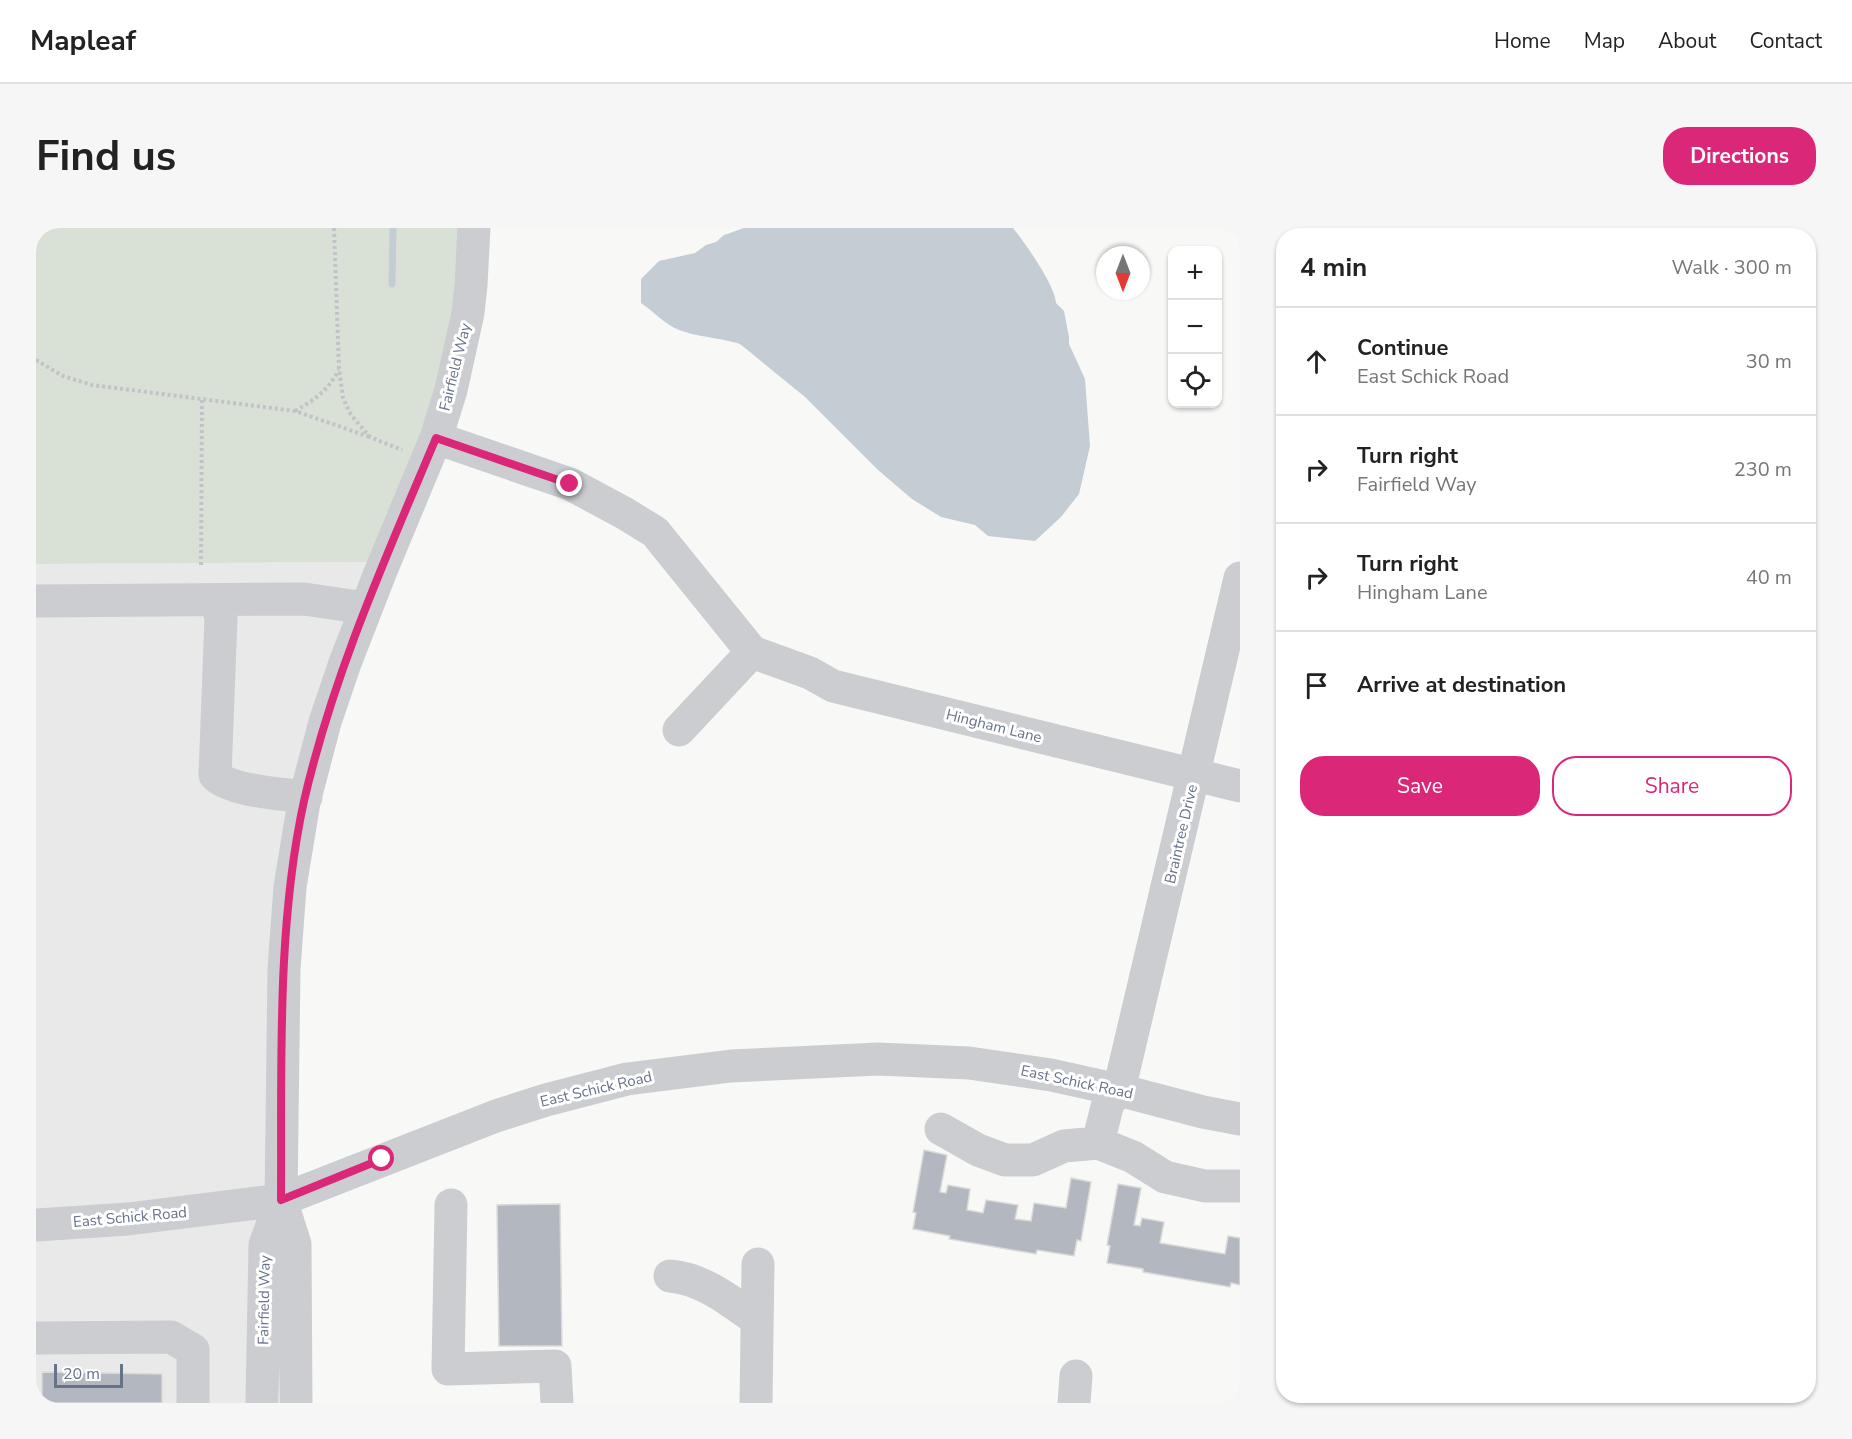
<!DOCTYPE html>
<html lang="en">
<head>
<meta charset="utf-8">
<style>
	body { margin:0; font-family:"Nunito Sans",sans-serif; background:#f6f6f6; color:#222 }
	.controls { position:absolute; right:18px; top:18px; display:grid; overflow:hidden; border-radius:12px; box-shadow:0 2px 4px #0004 }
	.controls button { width:54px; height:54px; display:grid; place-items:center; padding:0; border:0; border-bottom:2px solid #e0e0e0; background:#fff; color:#222; font:30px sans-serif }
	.compass { position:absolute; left:1060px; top:18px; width:54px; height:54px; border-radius:50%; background:#fff; box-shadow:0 2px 4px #0004; rotate:180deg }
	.scale { position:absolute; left:18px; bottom:15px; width:69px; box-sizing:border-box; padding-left:6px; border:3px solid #667388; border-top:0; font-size:16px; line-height:21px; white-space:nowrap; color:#667388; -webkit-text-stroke:4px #fff; paint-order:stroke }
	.stop { position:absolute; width:18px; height:18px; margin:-14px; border:4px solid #db2777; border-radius:50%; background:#fff }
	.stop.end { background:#db2777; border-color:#fff; box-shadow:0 2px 6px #0008 }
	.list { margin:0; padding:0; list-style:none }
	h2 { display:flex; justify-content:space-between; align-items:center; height:78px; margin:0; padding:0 24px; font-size:26px }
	h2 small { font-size:20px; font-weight:400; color:#767676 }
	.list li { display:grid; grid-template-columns:39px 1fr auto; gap:18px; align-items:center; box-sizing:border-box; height:108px; padding:0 24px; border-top:2px solid #e0e0e0 }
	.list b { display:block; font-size:22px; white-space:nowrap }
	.list p { margin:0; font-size:20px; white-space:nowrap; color:#767676 }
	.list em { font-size:20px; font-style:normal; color:#767676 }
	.actions { display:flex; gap:12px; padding:18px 24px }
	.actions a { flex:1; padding:14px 0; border:2px solid #db2777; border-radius:24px; text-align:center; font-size:21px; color:#db2777 }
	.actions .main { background:#db2777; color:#fff }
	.icon { flex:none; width:33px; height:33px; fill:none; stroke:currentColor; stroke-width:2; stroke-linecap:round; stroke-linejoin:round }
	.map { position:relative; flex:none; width:1204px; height:1175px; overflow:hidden; border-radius:24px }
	header { display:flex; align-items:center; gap:36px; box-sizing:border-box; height:84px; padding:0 30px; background:#fff; border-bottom:2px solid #e0e0e0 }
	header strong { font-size:28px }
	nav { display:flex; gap:33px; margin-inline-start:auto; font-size:21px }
	.intro { display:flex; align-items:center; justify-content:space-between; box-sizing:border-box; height:144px; padding:0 36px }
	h1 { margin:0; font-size:42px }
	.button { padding:15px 27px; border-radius:24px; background:#db2777; color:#fff; font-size:21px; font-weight:700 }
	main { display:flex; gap:36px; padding:0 36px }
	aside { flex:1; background:#fff; border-radius:24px; box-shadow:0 2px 4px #0004 }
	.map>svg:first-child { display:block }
</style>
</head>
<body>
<header>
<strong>Mapleaf</strong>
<nav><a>Home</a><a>Map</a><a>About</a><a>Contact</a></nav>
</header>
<div class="intro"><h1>Find us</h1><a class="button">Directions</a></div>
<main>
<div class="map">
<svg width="1204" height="1175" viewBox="0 0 1204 1175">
	<rect width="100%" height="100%" fill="#f8f9f6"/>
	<path fill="#e9e9e9" d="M340,334l-51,140 -50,492 -239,23v-653z
		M233,982l-5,193h-228v-171z"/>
	<path fill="#d9e1d6" d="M0,0h427l-10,121 -77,213 -340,2z"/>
	<path fill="#c4cdd3" d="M708,0h269c12,15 42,57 43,75l8,8 5,26v7l16,35 5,67 -11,48 -18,23 -26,24 -47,-5 -13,-11 -34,-8 -29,-18 -34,-29 -73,-73 -65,-53c-21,-7 -50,-7 -69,-18 -11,-7 -20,-16 -30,-23v-24l18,-18 36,-8 11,-8 10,-3 8,-7z"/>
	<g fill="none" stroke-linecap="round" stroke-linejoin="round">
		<path stroke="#c4cdd3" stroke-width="7" d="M356,56l1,-56"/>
	</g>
	<path fill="#b3b8c0" stroke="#dadad8" stroke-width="1.5" d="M888,922l23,5 -7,37 6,1 2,-8 22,4 -3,21 16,3 3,-13 32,5 -3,14 16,2 3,-18 32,5 5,-30 20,4 -10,59 -4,-1 -3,16 -37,-6 -1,4 -87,-15 1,-3 -37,-7 3,-16 -3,-1z
		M1082,956l23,4 -7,37 6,1 2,-8 22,4 -4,21 65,11 3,-18 12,2v47l-9,-2 -1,4 -87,-15v-3l-36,-6 3,-17 -3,-1z
		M524,976l2,142h-63l-2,-141z
		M6,1144l120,2v29h-120z"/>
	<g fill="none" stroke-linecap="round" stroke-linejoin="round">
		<path stroke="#c2c3c6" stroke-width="4" stroke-dasharray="3 3" stroke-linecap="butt" d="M298,0l5,141 4,29 8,17 19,22 32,13
			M0,132l27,16 29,9 203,26 75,26
			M259,183c22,-13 31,-19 44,-41
			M165,337l1,-165"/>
		<path stroke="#cbcdd1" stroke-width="33" d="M400,210l134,46 54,29 31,19 97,120 58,21 23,13 407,100
			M180,372l5,18 -6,157c14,16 68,19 91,22
			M0,373l268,-2 62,9
			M643,502l73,-78
			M905,901l37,21 27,10h28l31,-14 34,-3 35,14 32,20 40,9h35
			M1062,915l10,-40 11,-13 121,-512
			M415,977l-3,164 107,-3 2,37
			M0,997l92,-6 153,-19 215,-84 50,-16 81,-21 104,-13 147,-7 91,4 82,12 68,15 84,22 37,7
			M634,1048c34,3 60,25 87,44
			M0,1110l135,-1 22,13v53
			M226,1175l3,-158 16,-45
			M260,1175l-1,-159 -14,-44 3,-231 6,-82 14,-85 21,-80 20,-59 35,-90 56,-135 15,-48 17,-77 3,-28 3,-57
			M720,1175l2,-139
			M1038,1175l2,-27"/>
	</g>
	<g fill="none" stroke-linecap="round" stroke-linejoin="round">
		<path stroke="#db2777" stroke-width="8" d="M346,931l-101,41c1,-130 -5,-271 23,-399 29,-126 82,-244 132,-363l134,46"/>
	</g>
	<g text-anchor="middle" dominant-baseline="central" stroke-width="6" stroke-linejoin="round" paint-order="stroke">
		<g font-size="15" fill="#667388" stroke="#fff">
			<text transform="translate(419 139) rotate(-76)">Fairfield Way</text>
			<text transform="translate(958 498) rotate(14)">Hingham Lane</text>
			<text transform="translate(1145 606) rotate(-77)">Braintree Drive</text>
			<text transform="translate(1041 854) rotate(12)">East Schick Road</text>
			<text transform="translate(560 861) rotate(-13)">East Schick Road</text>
			<text transform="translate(94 989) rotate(-5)">East Schick Road</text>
			<text transform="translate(228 1072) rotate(-89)">Fairfield Way</text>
		</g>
	</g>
</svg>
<div class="controls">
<button>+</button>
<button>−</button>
<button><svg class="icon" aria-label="locate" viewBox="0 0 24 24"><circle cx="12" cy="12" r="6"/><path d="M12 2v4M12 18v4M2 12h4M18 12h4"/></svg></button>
</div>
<svg class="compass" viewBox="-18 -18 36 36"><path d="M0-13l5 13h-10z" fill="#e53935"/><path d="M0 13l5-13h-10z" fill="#767676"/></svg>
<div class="scale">20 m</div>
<div class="stop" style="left:346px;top:931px"></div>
<div class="stop end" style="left:534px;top:256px"></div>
</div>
<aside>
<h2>4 min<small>Walk · 300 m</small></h2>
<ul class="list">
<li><svg class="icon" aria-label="ahead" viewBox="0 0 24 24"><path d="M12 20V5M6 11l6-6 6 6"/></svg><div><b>Continue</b><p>East Schick Road</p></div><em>30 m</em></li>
<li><svg class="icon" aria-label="right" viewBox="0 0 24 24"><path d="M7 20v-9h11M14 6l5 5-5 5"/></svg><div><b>Turn right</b><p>Fairfield Way</p></div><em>230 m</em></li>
<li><svg class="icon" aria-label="right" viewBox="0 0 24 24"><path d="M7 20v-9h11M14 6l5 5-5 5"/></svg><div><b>Turn right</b><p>Hingham Lane</p></div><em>40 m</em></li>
<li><svg class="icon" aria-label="arrive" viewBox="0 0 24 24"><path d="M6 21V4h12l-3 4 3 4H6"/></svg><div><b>Arrive at destination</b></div></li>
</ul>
<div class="actions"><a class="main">Save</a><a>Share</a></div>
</aside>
</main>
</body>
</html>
